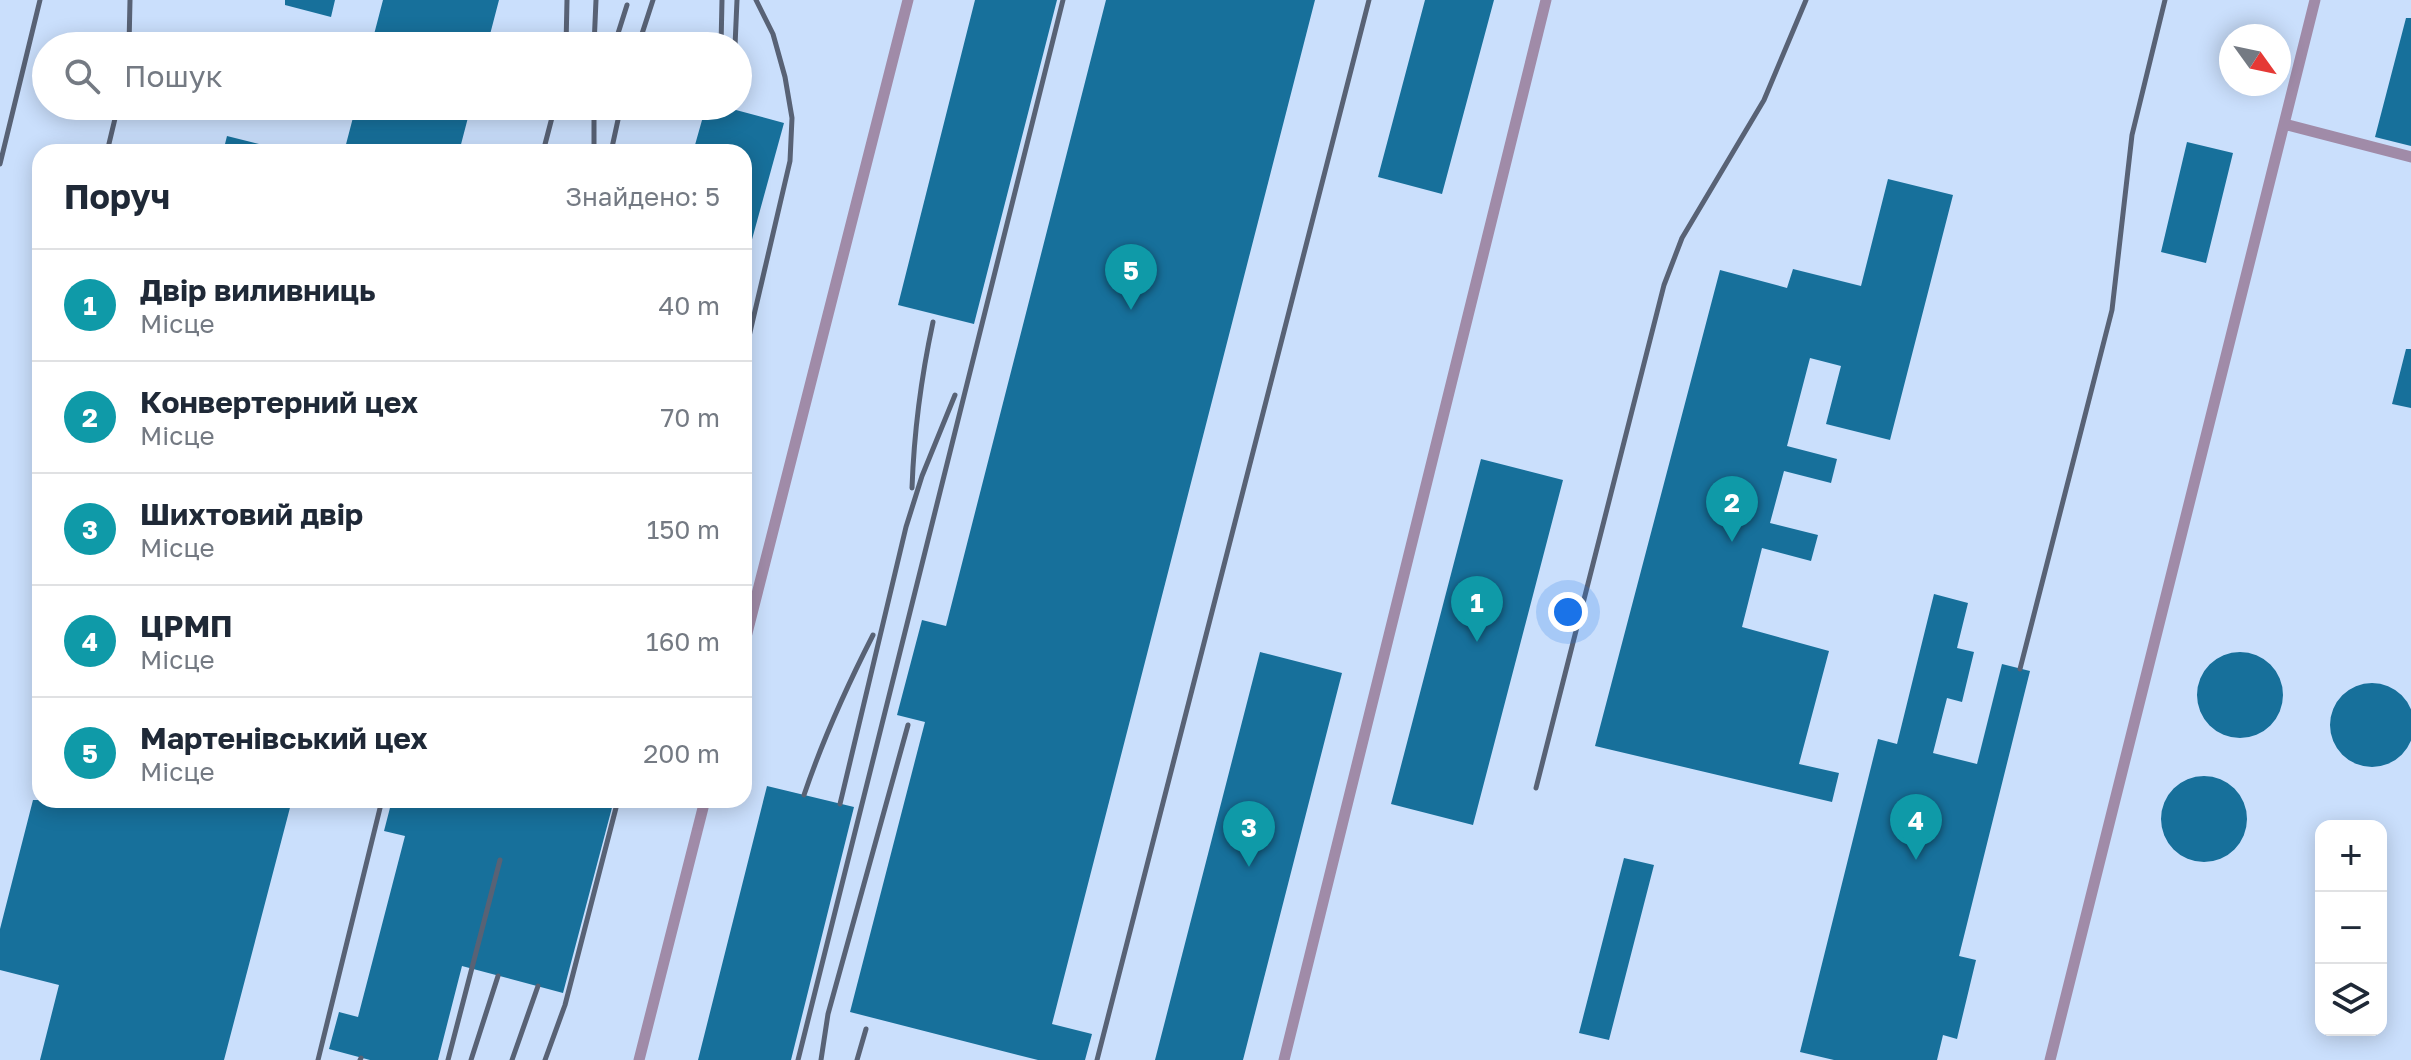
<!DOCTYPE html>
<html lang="uk">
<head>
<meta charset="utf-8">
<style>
	body { margin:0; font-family:"Golos Text",sans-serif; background:#f2f2f3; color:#1f2937 }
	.controls { position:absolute; right:24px; bottom:24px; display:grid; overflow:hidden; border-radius:16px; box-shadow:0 4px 20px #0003 }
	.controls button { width:72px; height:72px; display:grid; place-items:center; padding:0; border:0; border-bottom:2px solid #e0e1e3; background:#fff; color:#1f2937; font:40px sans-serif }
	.compass { position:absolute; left:2219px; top:24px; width:72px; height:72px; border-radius:50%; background:#fff; box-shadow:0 4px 20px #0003; rotate:123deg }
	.you { position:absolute; left:1568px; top:612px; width:28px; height:28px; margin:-20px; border:6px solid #fff; border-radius:50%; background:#1a73e8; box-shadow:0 0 0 12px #1a73e833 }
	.badge { display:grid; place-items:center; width:52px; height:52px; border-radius:50%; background:#8f620b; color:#fff; font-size:26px; font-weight:700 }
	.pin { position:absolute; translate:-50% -66px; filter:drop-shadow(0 2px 4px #0008) }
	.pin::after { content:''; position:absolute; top:42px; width:28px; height:24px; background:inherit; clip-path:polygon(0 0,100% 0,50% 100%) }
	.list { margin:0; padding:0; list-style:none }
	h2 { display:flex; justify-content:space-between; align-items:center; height:104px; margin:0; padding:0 32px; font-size:34px }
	h2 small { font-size:26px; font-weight:400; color:#747a83 }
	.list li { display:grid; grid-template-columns:52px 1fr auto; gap:24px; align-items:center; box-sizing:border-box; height:112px; padding:0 32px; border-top:2px solid #e0e1e3 }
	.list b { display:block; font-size:30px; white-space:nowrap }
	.list p { margin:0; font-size:26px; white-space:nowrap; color:#747a83 }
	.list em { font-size:26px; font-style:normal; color:#747a83 }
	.icon { flex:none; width:44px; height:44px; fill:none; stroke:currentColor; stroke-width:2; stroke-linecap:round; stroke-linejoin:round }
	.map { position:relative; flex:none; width:2411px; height:1060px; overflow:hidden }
	.search { position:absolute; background:#fff; box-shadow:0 4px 20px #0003; left:32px; top:32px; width:720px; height:88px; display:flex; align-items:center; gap:20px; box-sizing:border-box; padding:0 28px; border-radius:44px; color:#747a83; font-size:30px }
	.panel { position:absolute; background:#fff; box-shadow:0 4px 20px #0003; left:32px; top:144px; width:720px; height:664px; border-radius:24px }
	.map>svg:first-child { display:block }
</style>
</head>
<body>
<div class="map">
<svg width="2411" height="1060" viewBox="0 0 2411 1060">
	<rect width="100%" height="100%" fill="#e1eaf8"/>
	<path fill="#cadffc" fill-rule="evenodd" d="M0,0h2411v1060h-2411zM2231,36h48v48h-48zM46,46h692v60h-692zM40,152h704v648h-704zM2321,826h60v204h-60z"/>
	<path fill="#17709b" d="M285,0h50l-4,17 -46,-12z
		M383,0h116l-12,46h-116z
		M975,0h82l-83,324 -76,-19z
		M1106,0h209l-263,1024 40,10 -7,26h-47l-188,-48 75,-290 -28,-7 25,-95 24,6z
		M1425,0h69l-52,194 -64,-17z
		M2406,18h5v128l-36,-9z
		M356,106h115l-12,46h-115z
		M706,106h15l63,17 -36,131h-4v-102h-51z
		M227,136l44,11 -1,5h-47z
		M2187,142l46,11 -27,110 -45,-11z
		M1888,179l65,16 -63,245 -64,-16 15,-58 -31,-8 -23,88 50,13 -6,24 -47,-12 -14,52 48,12 -7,26 -49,-13 -20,79 87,24 -30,113 40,9 -7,29 -237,-56 125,-476 67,18 6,-19 68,17z
		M2406,349h5v59l-19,-4z
		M1481,459l82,21 -90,345 -82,-21z
		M1934,594l34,9 -11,45 17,4 -12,50 -15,-4 -14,55 44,11 25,-100 28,7 -71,285 17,4 -19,79 -14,-4 -6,25h-103l-34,-8 78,-313 19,5z
		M1260,652l82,21 -99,387h-88z
		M2197 695a43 43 0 1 1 86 0a43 43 0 1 1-86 0Z
		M2330 725a42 42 0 1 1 84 0a42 42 0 1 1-84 0Z
		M2161 819a43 43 0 1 1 86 0a43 43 0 1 1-86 0Z
		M767,786l87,21 -63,253h-93z
		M33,800h259l-68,260h-184l19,-75 -59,-15v-41z
		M392,800h222l-51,193 -101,-27 -24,94h-68l-41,-11 10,-37 19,5 47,-181 -21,-5z
		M1624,858l30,7 -45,175 -30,-7z"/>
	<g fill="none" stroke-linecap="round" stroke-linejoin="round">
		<path stroke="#a08ba8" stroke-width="11" d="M2284,124l127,33
			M744,645l164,-645
			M639,1060l66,-260
			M1284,1060l262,-1060
			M2050,1060l265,-1060"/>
		<path stroke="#586275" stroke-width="5" d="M129,46l1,-46
			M566,46l1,-46
			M594,46l2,-46
			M614,46l13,-41
			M638,46l15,-46
			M721,46l1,-46
			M735,46l2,-46
			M725,107v-1
			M107,152l11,-46
			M543,152l12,-46
			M594,152v-46
			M611,152l10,-46
			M0,164l40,-164
			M744,358l46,-197 2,-43 -7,-41 -12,-43 -17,-34
			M912,488c2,-56 9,-110 21,-166
			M2020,669l92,-359 20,-175 33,-135
			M1536,788l128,-503 18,-47 82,-138 42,-100
			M804,795c19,-56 42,-107 69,-160
			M840,804l66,-277 16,-51 33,-81
			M318,1060l64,-260
			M360,1060l1,-2
			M448,1060l52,-200
			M471,1060l27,-84
			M512,1060l26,-74
			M545,1060l20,-55 53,-205
			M798,1060l265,-1060
			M821,1060l7,-46 80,-289
			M857,1060l9,-31
			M1097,1060l272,-1060"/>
	</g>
</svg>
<div class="controls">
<button>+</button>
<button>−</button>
<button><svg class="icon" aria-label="layers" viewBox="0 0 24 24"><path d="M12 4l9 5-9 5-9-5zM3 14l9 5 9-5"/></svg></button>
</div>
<svg class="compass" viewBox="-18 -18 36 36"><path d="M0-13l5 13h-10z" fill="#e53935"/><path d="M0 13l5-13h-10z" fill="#747a83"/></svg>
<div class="you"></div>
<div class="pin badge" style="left:1477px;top:642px;background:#0f9aa8">1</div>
<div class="pin badge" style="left:1732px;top:542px;background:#0f9aa8">2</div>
<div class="pin badge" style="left:1249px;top:867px;background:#0f9aa8">3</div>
<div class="pin badge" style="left:1916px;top:860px;background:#0f9aa8">4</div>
<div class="pin badge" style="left:1131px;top:310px;background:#0f9aa8">5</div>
<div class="search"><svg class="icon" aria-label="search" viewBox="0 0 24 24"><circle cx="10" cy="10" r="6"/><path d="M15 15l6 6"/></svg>Пошук</div>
<section class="panel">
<h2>Поруч<small>Знайдено: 5</small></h2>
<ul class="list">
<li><span class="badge" style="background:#0f9aa8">1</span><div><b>Двір виливниць</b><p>Місце</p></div><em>40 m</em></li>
<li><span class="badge" style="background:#0f9aa8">2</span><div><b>Конвертерний цех</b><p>Місце</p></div><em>70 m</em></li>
<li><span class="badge" style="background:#0f9aa8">3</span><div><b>Шихтовий двір</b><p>Місце</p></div><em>150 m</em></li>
<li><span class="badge" style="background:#0f9aa8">4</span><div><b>ЦРМП</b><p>Місце</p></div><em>160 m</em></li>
<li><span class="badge" style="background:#0f9aa8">5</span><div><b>Мартенівський цех</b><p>Місце</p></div><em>200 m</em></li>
</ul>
</section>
</div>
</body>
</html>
